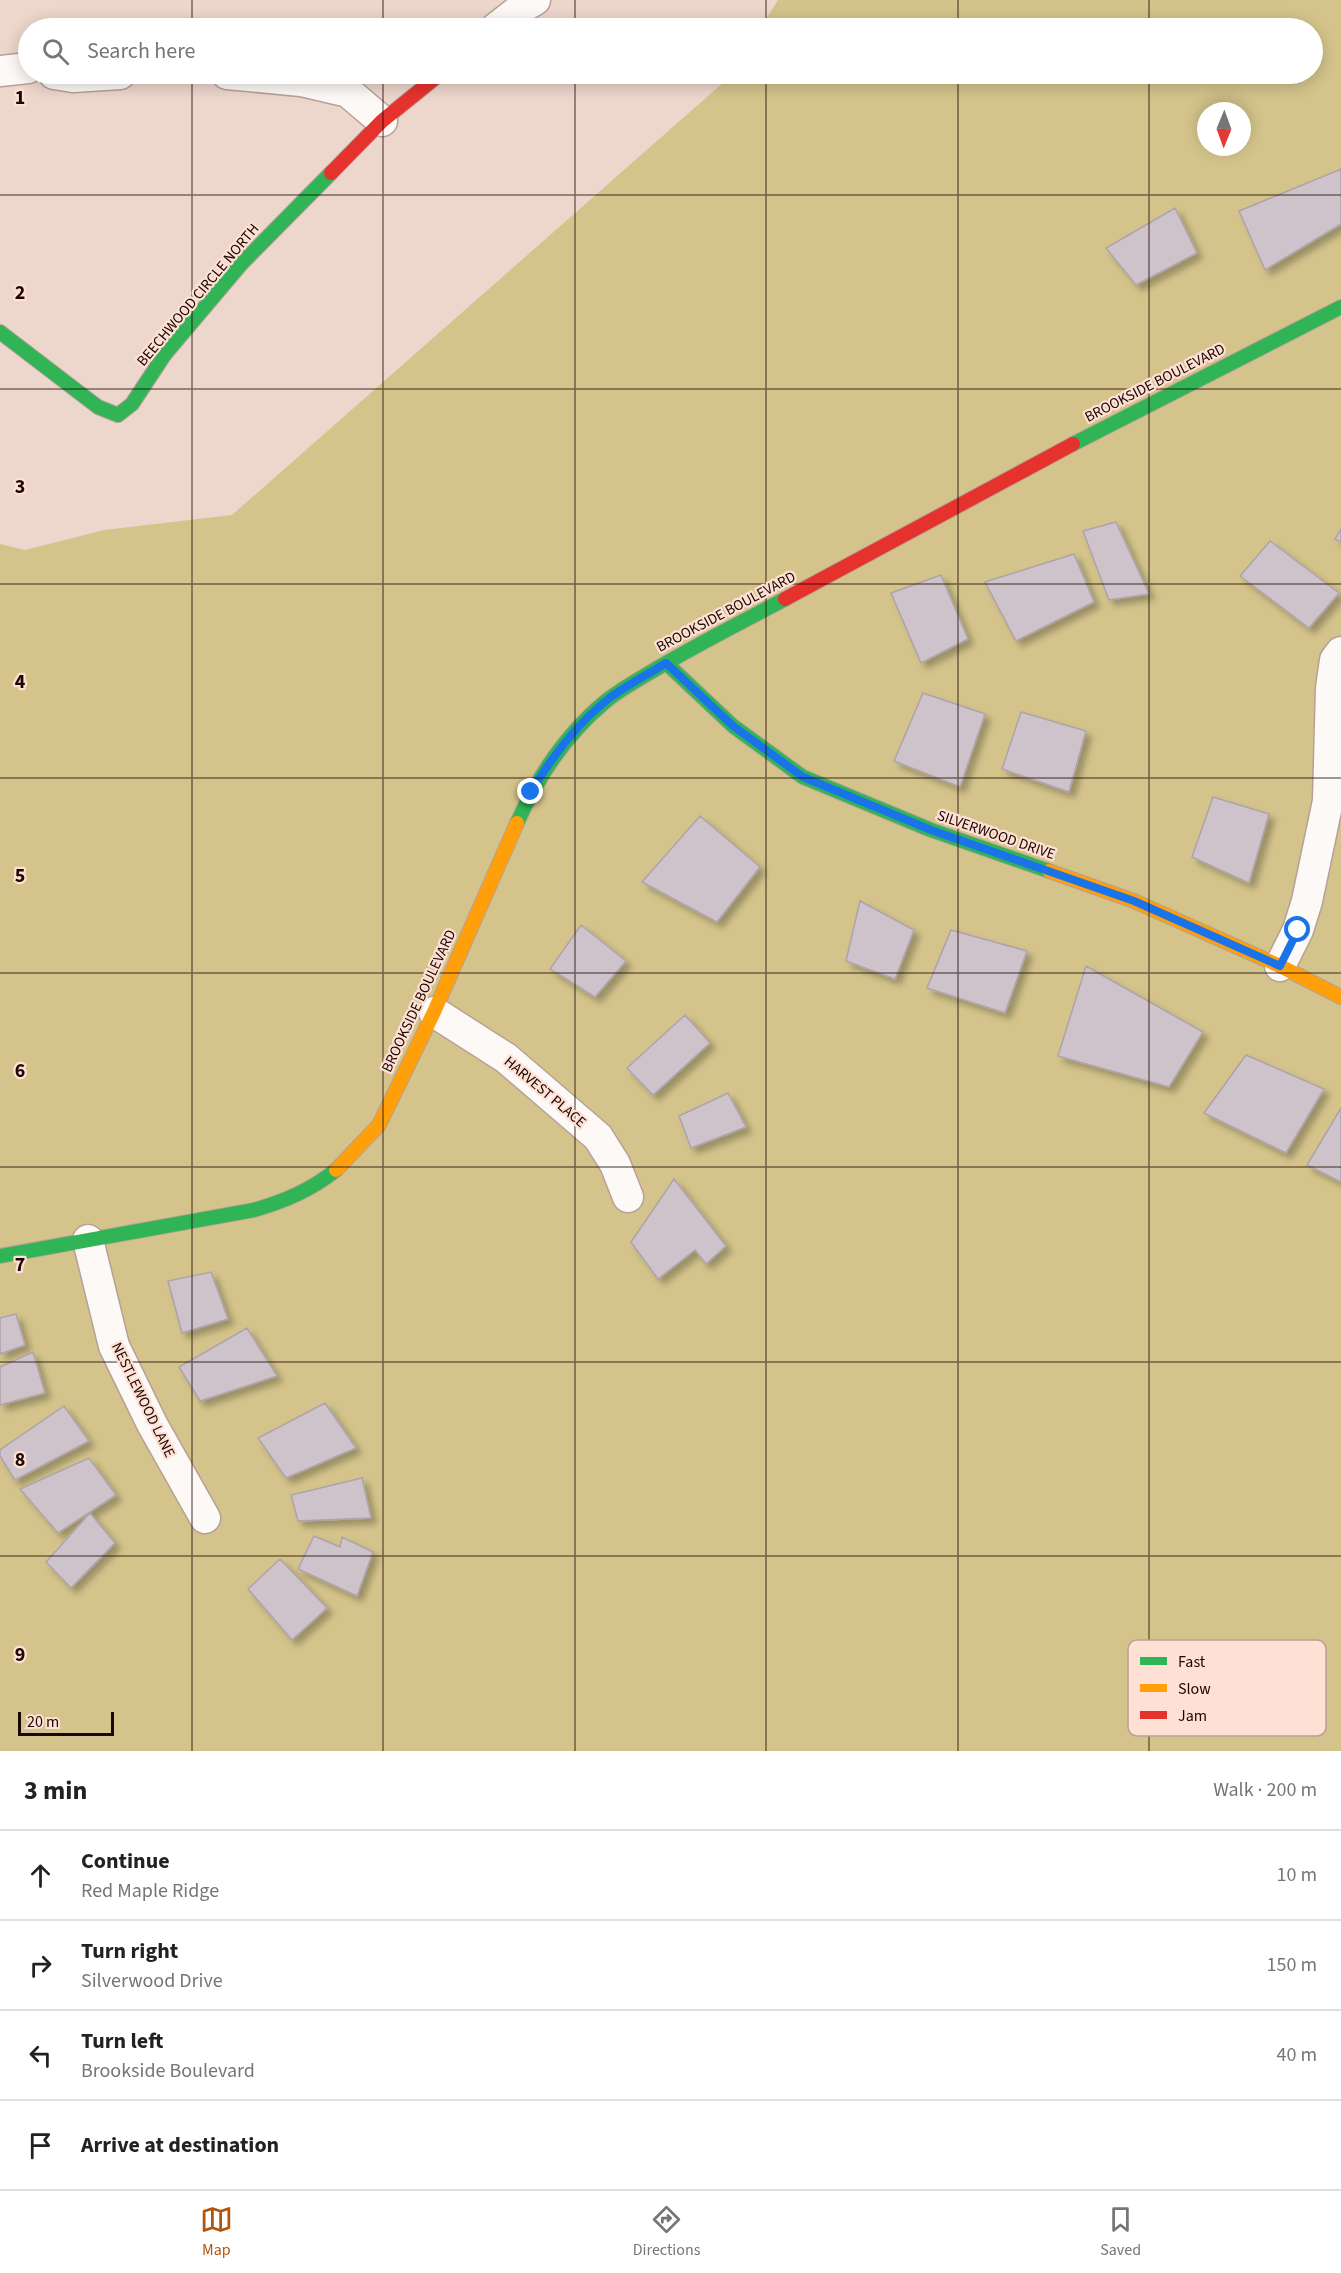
<!DOCTYPE html>
<html lang="en">
<head>
<meta charset="utf-8">
<style>
	body { margin:0; font-family:"Source Sans 3",sans-serif; background:#f2f2f2; color:#222 }
	.compass { position:absolute; left:1197px; top:102px; width:54px; height:54px; border-radius:50%; background:#fff; box-shadow:0 3px 15px #0003; rotate:181deg }
	.scale { position:absolute; left:18px; bottom:15px; width:96px; box-sizing:border-box; padding-left:6px; border:3px solid #1c0600; border-top:0; font-size:16px; line-height:21px; white-space:nowrap; color:#1c0600; -webkit-text-stroke:4px #fee0d4; paint-order:stroke }
	.stop { position:absolute; width:18px; height:18px; margin:-14px; border:4px solid #1a73e8; border-radius:50%; background:#fff }
	.stop.end { background:#1a73e8; border-color:#fff; box-shadow:0 2px 6px #0008 }
	.list { margin:0; padding:0; list-style:none }
	h2 { display:flex; justify-content:space-between; align-items:center; height:78px; margin:0; padding:0 24px; font-size:26px }
	h2 small { font-size:20px; font-weight:400; color:#767676 }
	.list li { display:grid; grid-template-columns:39px 1fr auto; gap:18px; align-items:center; box-sizing:border-box; height:90px; padding:0 24px; border-top:2px solid #e0e0e0 }
	.list b { display:block; font-size:22px; white-space:nowrap }
	.list p { margin:0; font-size:20px; white-space:nowrap; color:#767676 }
	.list em { font-size:20px; font-style:normal; color:#767676 }
	.icon { flex:none; width:33px; height:33px; fill:none; stroke:currentColor; stroke-width:2; stroke-linecap:round; stroke-linejoin:round }
	.map { position:relative; flex:none; width:1341px; height:1751px; overflow:hidden }
	.search { position:absolute; background:#fff; box-shadow:0 3px 15px #0003; left:18px; right:18px; top:18px; height:66px; display:flex; align-items:center; gap:15px; box-sizing:border-box; padding:0 21px; border-radius:33px; color:#767676; font-size:22px }
	.sheet { height:438px; background:#fff }
	nav { display:flex; justify-content:space-around; align-items:center; box-sizing:border-box; height:84px; border-top:2px solid #e0e0e0; background:#fff; font-size:16px; color:#767676 }
	nav a { display:grid; justify-items:center; gap:3px }
	nav .on { color:#b45309 }
	.map>svg:first-child { display:block }
</style>
</head>
<body>
<div class="map">
<svg width="1341" height="1751" viewBox="0 0 1341 1751">
	<defs>
		<filter id="shadow"><feDropShadow dx="5.5" dy="5.5" stdDeviation="3" flood-color="#0004"/></filter>
	</defs>
	<rect width="100%" height="100%" fill="#edd6cc"/>
	<path fill="#d4c48b" fill-rule="evenodd" d="M778,0h563v1751h-1341v-1207l25,6 79,-20 128,-15 501,-441h579v-46h-552zM1206,111h36v36h-36z"/>
	<path fill="#cec3cb" stroke="#aea3aa" stroke-width="1.5" filter="url(#shadow)" d="M1341,169v55l-76,46 -26,-59z
		M1175,208l22,45 -61,32 -30,-37z
		M1116,522l33,72 -40,6 -26,-69z
		M1341,529v13l-6,-3z
		M1270,541l69,52 -30,35 -69,-52z
		M1074,554l20,48 -78,39 -31,-59z
		M941,575l27,64 -47,24 -30,-70z
		M923,693l62,21 -25,73 -66,-26z
		M1021,712l65,19 -17,61 -67,-23z
		M1213,797l56,17 -20,69 -57,-26z
		M700,816l60,51 -43,55 -75,-40z
		M860,901l54,29 -19,49 -49,-18z
		M581,925l45,36 -31,36 -45,-28z
		M951,930l76,21 -22,62 -78,-25z
		M1086,966l117,66 -34,55 -111,-31z
		M685,1015l25,28 -57,52 -26,-27z
		M1246,1055l78,34 -38,64 -82,-40z
		M728,1093l18,34 -55,21 -12,-32z
		M1341,1108v74l-34,-17z
		M674,1179l52,67 -20,18 -11,-14 -37,29 -27,-37z
		M211,1272l17,47 -46,14 -14,-52z
		M16,1314l9,31 -25,9v-36z
		M247,1328l30,48 -77,25 -21,-34z
		M33,1352l12,41 -45,12v-38z
		M325,1403l31,45 -70,30 -28,-40z
		M64,1406l25,35 -74,39 -15,-24v-6z
		M89,1458l27,37 -58,38 -38,-44z
		M362,1478l9,40 -73,3 -7,-26z
		M90,1513l25,30 -44,45 -25,-26z
		M314,1536l26,11 2,-10 31,15 -16,44 -59,-27z
		M280,1559l47,49 -35,32 -44,-51z"/>
	<g fill="none" stroke-linecap="round" stroke-linejoin="round">
		<defs>
			<path id="street" d="M496,28l27,-21 12,-7
				M0,71l28,-3
				M54,74l19,3 47,-3
				M227,74l74,7 47,11 34,29
				M1280,966l18,-36 9,-29 21,-100 3,-113 4,-28 6,-8
				M434,1012l72,46 92,79 17,27 13,33
				M88,1240l26,106 38,78 53,94"/>
			<path id="fast" d="M0,332l98,75 20,8 14,-11 33,-50 77,-91 89,-90
				M1073,444l268,-137
				M666,663l67,63 70,51 128,53 118,41
				M517,823c21,-47 49,-89 89,-122 15,-12 33,-22 50,-32 42,-25 86,-47 129,-70
				M0,1256l254,-46c31,-9 57,-20 82,-40"/>
			<path id="slow" d="M1049,871l85,30 146,65 61,31
				M336,1170l43,-45 55,-113 83,-189"/>
			<path id="jam" d="M331,173l51,-52 58,-47
				M785,599l288,-155"/>
		</defs>
		<use href="#street" stroke="#b7a197" stroke-width="33"/>
		<use href="#fast" stroke="#b7a197" stroke-width="16"/>
		<use href="#slow" stroke="#b7a197" stroke-width="16"/>
		<use href="#jam" stroke="#b7a197" stroke-width="16"/>
		<use href="#street" stroke="#fcf9f7" stroke-width="30"/>
		<use href="#fast" stroke="#30b455" stroke-width="14"/>
		<use href="#slow" stroke="#ff9f0a" stroke-width="14"/>
		<use href="#jam" stroke="#e5322d" stroke-width="14"/>
	</g>
	<g fill="none" stroke-linecap="round" stroke-linejoin="round">
		<path stroke="#1a73e8" stroke-width="8" d="M531,792c20,-34 45,-67 76,-92 18,-14 40,-25 59,-37l67,63 70,51 128,53 203,71 146,65 18,-36"/>
	</g>
	<path fill="none" stroke="#1c0600" stroke-width="1.5" stroke-opacity="0.55" d="M192,0v28M383,0v28M575,0v28M766,0v28M958,0v28M1149,0v28M192,74v1677M383,74v1677M575,74v1677M766,74v1677M958,74v1677M1149,74v1677M0,195h1341M0,389h1341M0,584h1341M0,778h1341M0,973h1341M0,1167h1341M0,1362h1341M0,1556h1341"/>
	<g text-anchor="middle" dominant-baseline="central" stroke-width="4.5" stroke-linejoin="round" paint-order="stroke">
		<g font-size="15" fill="#1c0600" stroke="#fee0d4">
			<text transform="translate(198 295) rotate(-50)">BEECHWOOD CIRCLE NORTH</text>
			<text transform="translate(1155 383) rotate(-27)">BROOKSIDE BOULEVARD</text>
			<text transform="translate(726 612) rotate(-28)">BROOKSIDE BOULEVARD</text>
			<text transform="translate(996 835) rotate(19)">SILVERWOOD DRIVE</text>
			<text transform="translate(419 1001) rotate(-65)">BROOKSIDE BOULEVARD</text>
			<text transform="translate(545 1092) rotate(40)">HARVEST PLACE</text>
			<text transform="translate(143 1400) rotate(64)">NESTLEWOOD LANE</text>
		</g>
	</g>
	<rect x="1128" y="1640" width="198" height="96" rx="9" fill="#fee0d4" stroke="#ba9f94" stroke-width="1.5"/>
	<rect x="1140" y="1657" width="27" height="8" fill="#30b455"/>
	<rect x="1140" y="1684" width="27" height="8" fill="#ff9f0a"/>
	<rect x="1140" y="1711" width="27" height="8" fill="#e5322d"/>
	<g font-size="16" fill="#1c0600">
		<text x="1178" y="1667">Fast</text>
		<text x="1178" y="1694">Slow</text>
		<text x="1178" y="1721">Jam</text>
	</g>
	<g font-size="20" text-anchor="middle" font-weight="bold" fill="#1c0600" stroke="#fee0d4" stroke-width="4.5" stroke-linejoin="round" paint-order="stroke">
		<text x="20" y="104">1</text>
		<text x="20" y="299">2</text>
		<text x="20" y="493">3</text>
		<text x="20" y="688">4</text>
		<text x="20" y="882">5</text>
		<text x="20" y="1077">6</text>
		<text x="20" y="1271">7</text>
		<text x="20" y="1466">8</text>
		<text x="20" y="1661">9</text>
	</g>
</svg>
<svg class="compass" viewBox="-18 -18 36 36"><path d="M0-13l5 13h-10z" fill="#e53935"/><path d="M0 13l5-13h-10z" fill="#767676"/></svg>
<div class="scale">20 m</div>
<div class="stop" style="left:1298px;top:930px"></div>
<div class="stop end" style="left:531px;top:792px"></div>
<div class="search"><svg class="icon" aria-label="search" viewBox="0 0 24 24"><circle cx="10" cy="10" r="6"/><path d="M15 15l6 6"/></svg>Search here</div>
</div>
<section class="sheet">
<h2>3 min<small>Walk · 200 m</small></h2>
<ul class="list">
<li><svg class="icon" aria-label="ahead" viewBox="0 0 24 24"><path d="M12 20V5M6 11l6-6 6 6"/></svg><div><b>Continue</b><p>Red Maple Ridge</p></div><em>10 m</em></li>
<li><svg class="icon" aria-label="right" viewBox="0 0 24 24"><path d="M7 20v-9h11M14 6l5 5-5 5"/></svg><div><b>Turn right</b><p>Silverwood Drive</p></div><em>150 m</em></li>
<li><svg class="icon" aria-label="left" viewBox="0 0 24 24"><path d="M17 20v-9H6M10 6l-5 5 5 5"/></svg><div><b>Turn left</b><p>Brookside Boulevard</p></div><em>40 m</em></li>
<li><svg class="icon" aria-label="arrive" viewBox="0 0 24 24"><path d="M6 21V4h12l-3 4 3 4H6"/></svg><div><b>Arrive at destination</b></div></li>
</ul>
</section>
<nav>
<a class="on"><svg class="icon" aria-label="map" viewBox="0 0 24 24"><path d="M3 6l6-2 6 2 6-2v14l-6 2-6-2-6 2zM9 4v14M15 6v14"/></svg>Map</a>
<a><svg class="icon" aria-label="directions" viewBox="0 0 24 24"><path d="M12 3l9 9-9 9-9-9zM9 14v-3h6M13 9l2 2-2 2"/></svg>Directions</a>
<a><svg class="icon" aria-label="saved" viewBox="0 0 24 24"><path d="M7 4h10v16l-5-4-5 4z"/></svg>Saved</a>
</nav>
</body>
</html>
